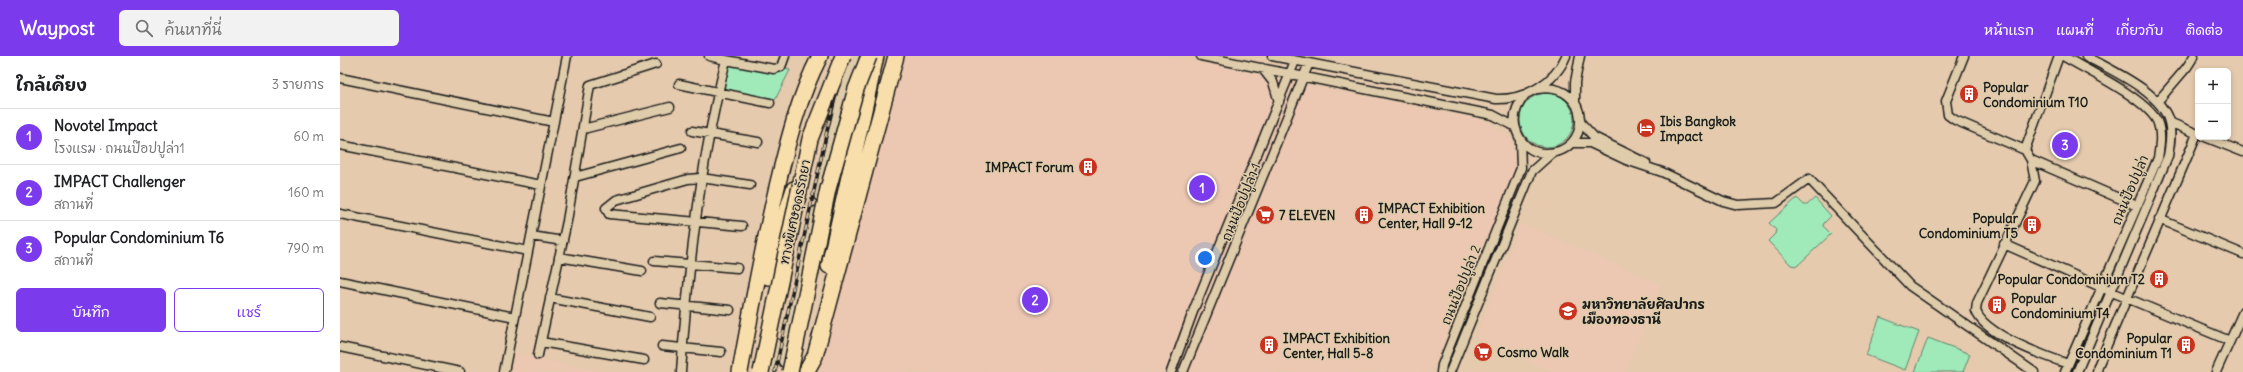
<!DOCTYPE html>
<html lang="th">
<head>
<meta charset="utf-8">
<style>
	body { margin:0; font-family:Delius,"Playpen Sans Thai",sans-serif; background:#f2f2f2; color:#202124 }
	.controls { position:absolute; right:12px; top:12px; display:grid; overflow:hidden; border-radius:6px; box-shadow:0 2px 6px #0003 }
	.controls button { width:36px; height:36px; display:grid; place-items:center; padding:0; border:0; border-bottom:1px solid #e0e0e0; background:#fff; color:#202124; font:20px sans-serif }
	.you { position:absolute; left:865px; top:202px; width:14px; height:14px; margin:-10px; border:3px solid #fff; border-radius:50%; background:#1a73e8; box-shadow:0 0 0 6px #1a73e833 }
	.badge { display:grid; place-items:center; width:26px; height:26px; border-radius:50%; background:#7c3aed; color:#fff; font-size:13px; font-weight:700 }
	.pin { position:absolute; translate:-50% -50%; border:2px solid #fff; box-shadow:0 1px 4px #0006 }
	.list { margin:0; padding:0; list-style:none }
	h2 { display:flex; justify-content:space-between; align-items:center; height:52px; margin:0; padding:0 16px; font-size:17px }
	h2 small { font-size:13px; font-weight:400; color:#757577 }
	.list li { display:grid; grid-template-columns:26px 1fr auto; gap:12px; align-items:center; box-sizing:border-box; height:56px; padding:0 16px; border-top:1px solid #e0e0e0 }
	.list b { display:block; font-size:15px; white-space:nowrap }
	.list p { margin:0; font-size:13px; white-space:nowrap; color:#757577 }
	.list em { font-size:13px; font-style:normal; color:#757577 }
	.actions { display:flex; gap:8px; padding:12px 16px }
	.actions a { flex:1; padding:9px 0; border:1px solid #7c3aed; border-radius:6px; text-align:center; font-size:14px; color:#7c3aed }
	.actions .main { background:#7c3aed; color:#fff }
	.icon { flex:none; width:22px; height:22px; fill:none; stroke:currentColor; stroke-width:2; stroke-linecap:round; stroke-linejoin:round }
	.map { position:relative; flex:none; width:1903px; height:316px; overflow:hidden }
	header { display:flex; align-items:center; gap:24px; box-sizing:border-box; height:56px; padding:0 20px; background:#7c3aed; color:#fff }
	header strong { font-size:19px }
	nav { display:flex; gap:22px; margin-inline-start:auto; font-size:14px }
	.search { width:280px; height:36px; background:#f2f2f2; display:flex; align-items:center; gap:10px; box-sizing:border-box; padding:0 14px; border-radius:6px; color:#757577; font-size:15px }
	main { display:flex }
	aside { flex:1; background:#fff }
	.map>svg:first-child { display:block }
</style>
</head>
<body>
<header>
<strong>Waypost</strong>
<div class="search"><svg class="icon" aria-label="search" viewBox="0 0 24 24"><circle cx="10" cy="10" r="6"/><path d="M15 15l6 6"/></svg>ค้นหาที่นี่</div>
<nav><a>หน้าแรก</a><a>แผนที่</a><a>เกี่ยวกับ</a><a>ติดต่อ</a></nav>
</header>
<main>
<aside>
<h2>ใกล้เคียง<small>3 รายการ</small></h2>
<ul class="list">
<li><span class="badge">1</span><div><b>Novotel Impact</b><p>โรงแรม · ถนนป๊อปปูล่า1</p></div><em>60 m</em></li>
<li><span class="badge">2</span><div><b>IMPACT Challenger</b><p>สถานที่</p></div><em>160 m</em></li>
<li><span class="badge">3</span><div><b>Popular Condominium T6</b><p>สถานที่</p></div><em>790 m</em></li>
</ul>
<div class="actions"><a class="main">บันทึก</a><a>แชร์</a></div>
</aside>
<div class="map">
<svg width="1903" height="316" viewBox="0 0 1903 316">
	<rect width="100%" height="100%" fill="#e5caae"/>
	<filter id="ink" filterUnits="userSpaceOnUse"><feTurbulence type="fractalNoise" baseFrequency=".025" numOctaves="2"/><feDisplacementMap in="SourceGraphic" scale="8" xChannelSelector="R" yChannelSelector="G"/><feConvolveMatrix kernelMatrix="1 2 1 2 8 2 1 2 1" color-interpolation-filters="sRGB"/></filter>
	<g filter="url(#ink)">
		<path fill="#ecc7b2" d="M565,0h262l319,65 25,18 5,29 -85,204h-612z
			M1181,167l140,61 -36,88h-72l-77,-34z
			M175,298l91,18h-95z"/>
		<path fill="#a0eab9" stroke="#5e836a" d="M390,3l60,11 -15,30 -52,-10z
			M1180 64a27 27 0 1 1 54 0a27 27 0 1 1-54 0Z
			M1457,142l7,7h3l8,-7 16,18 -7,7 -1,3 8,8 -34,32 -6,-1 -23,-24 7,-7 1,-4 -7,-7z
			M1540,261l39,15 -14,38 -39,-15z
			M1588,282l42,16 -7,18h-48z"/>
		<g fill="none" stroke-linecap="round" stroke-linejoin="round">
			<defs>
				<path id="minor" d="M369,0l17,4
					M861,0l292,59 21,11
					M932,0l224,43c29,1 59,-16 70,-43
					M1624,0l-18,45 2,14 7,5 70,30 6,10 4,21 -58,122 -1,8c8,24 69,45 92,53
					M1723,0c24,14 82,42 94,65 5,12 3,25 1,37l-93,214
					M922,12l11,14 6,20
					M0,22l214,44
					M339,28l91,19
					M1185,39c-9,11 -14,23 -8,37 4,11 14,21 27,21 50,2 48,-72 -6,-64
					M1818,45l29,-34 7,-11
					M1235,46v-20l5,-26
					M1829,66l29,12
					M1241,67l13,14 52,26
					M243,73l87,-22
					M352,75l66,11
					M1865,81l38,15
					M1232,87h18l36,17 36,12 61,29 15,4 38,-2 33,-24 101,107 124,86
					M0,89l201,40
					M1685,94l34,-94
					M1691,104l106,46
					M235,121l106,-29
					M0,158l188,37
					M1819,163l84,35
					M402,170l-133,-12 -3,-6 10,-8 72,-21 13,-1 49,7
					M191,180l32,5
					M1664,188l108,48 118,49
					M219,201l83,14
					M314,205l83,7
					M0,225l175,36
					M210,242l100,19
					M320,247l70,7
					M201,286l103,18
					M322,290l59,6
					M0,291l120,25
					M198,299l29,-134 23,-136 66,-21
					M164,316l63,-316
					M341,316c7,-105 19,-210 45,-312l48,9 7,-2 4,-11
					M831,316l23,-63 101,-248
					M843,316l126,-309
					M1101,316l1,-7 79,-197 -1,-28
					M1110,316l82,-201 20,-18
					M1737,316l91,-216c2,-11 4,-23 1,-34 -7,-30 -57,-51 -83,-66
					M1757,316l1,-6 99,-232
					M1876,316l27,-60"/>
				<path id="secondary" d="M480,139l33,-139
					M445,305l31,-148
					M429,316l5,-28"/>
				<path id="motorway" d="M489,210l47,-210
					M428,221l4,-19 22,-69
					M400,316c11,-61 22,-121 36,-181 11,-46 22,-93 44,-135
					M466,316l9,-16 81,-300"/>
			</defs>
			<use href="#minor" stroke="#1c1c1c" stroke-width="11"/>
			<use href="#secondary" stroke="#1c1c1c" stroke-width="15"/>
			<use href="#motorway" stroke="#1c1c1c" stroke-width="18"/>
			<use href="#minor" stroke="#dfccaa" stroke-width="8"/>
			<use href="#secondary" stroke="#dfccaa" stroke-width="12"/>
			<use href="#motorway" stroke="#f8deab" stroke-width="15"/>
			<defs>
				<path id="rail" d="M435,316l68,-316"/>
			</defs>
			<use href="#rail" stroke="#1c1c1c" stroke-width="3.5"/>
			<use href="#rail" stroke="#dfccaa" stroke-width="2" stroke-dasharray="6" stroke-linecap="butt"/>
			<defs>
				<path id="motorway-bridge" d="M421,316l49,-233 33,-83
					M450,316l38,-183 28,-100 13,-33"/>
			</defs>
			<use href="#motorway-bridge" stroke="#1c1c1c" stroke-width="18" stroke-linecap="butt"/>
			<use href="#motorway-bridge" stroke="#f8deab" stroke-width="15"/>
		</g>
	</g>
	<defs>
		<symbol id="building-disc" viewBox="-11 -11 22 22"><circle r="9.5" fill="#c8321e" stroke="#dfccaa"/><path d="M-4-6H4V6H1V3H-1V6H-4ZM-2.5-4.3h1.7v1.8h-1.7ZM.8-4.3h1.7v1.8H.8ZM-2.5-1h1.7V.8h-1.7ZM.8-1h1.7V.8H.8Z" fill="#fff"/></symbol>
		<symbol id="hotel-disc" viewBox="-11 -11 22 22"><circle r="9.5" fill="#c8321e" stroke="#dfccaa"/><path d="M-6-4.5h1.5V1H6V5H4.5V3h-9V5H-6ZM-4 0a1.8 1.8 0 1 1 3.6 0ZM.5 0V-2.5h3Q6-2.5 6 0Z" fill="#fff"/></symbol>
		<symbol id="supermarket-disc" viewBox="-11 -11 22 22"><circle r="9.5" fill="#c8321e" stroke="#dfccaa"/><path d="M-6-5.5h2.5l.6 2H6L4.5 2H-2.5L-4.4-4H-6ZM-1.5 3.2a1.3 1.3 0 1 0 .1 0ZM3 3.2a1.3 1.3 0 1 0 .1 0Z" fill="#fff"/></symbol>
		<symbol id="university-disc" viewBox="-11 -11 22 22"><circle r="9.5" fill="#c8321e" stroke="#dfccaa"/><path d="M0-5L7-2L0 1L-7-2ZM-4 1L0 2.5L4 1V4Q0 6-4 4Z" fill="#fff"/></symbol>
	</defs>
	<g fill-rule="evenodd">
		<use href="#building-disc" x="1618" y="27" width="22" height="22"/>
		<use href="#hotel-disc" x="1295" y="61" width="22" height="22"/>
		<use href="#building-disc" x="737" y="100" width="22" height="22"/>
		<use href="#supermarket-disc" x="914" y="148" width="22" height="22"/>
		<use href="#building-disc" x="1013" y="148" width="22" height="22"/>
		<use href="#building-disc" x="1681" y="158" width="22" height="22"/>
		<use href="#building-disc" x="1808" y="212" width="22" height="22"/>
		<use href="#building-disc" x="1646" y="238" width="22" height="22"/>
		<use href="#university-disc" x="1217" y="244" width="22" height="22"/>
		<use href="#building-disc" x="918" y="278" width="22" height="22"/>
		<use href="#building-disc" x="1835" y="278" width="22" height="22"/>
		<use href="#supermarket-disc" x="1132" y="285" width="22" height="22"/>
	</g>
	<g text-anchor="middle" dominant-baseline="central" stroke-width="3" stroke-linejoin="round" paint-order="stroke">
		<g font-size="13" font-weight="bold" fill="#1c1c1c" stroke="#dfccaa" text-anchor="start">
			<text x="1643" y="31">Popular<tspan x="1643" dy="15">Condominium T10</tspan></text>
			<text x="1320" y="65">Ibis Bangkok<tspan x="1320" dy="15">Impact</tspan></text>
			<text x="734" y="111" text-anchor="end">IMPACT Forum</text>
			<text x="1038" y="152">IMPACT Exhibition<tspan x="1038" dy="15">Center, Hall 9-12</tspan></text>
			<text x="939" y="159">7 ELEVEN</text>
			<text x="1678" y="162" text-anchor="end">Popular<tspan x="1678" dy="15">Condominium T5</tspan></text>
			<text x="1805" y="223" text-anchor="end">Popular Condominium T2</text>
			<text x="1671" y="242">Popular<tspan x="1671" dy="15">Condominium T4</tspan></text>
			<text x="1242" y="248">มหาวิทยาลัยศิลปากร<tspan x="1242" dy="15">เมืองทองธานี</tspan></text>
			<text x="943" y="282">IMPACT Exhibition<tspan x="943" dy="15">Center, Hall 5-8</tspan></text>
			<text x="1832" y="282" text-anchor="end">Popular<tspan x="1832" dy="15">Condominium T1</tspan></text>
			<text x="1157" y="296">Cosmo Walk</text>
		</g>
		<g font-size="13" fill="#1c1c1c" stroke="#dfccaa">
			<text transform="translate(1790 134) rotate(-67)">ถนนป๊อปปูล่า</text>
			<text transform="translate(901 146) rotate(-68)">ถนนป๊อปปูล่า 1</text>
			<text transform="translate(455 156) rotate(-78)">ทางพิเศษอุดรรัถยา</text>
			<text transform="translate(1121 229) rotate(-68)">ถนนป๊อปปูล่า 2</text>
		</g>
	</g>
</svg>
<div class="controls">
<button>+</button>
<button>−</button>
</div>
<div class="you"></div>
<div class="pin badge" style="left:862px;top:132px">1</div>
<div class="pin badge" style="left:695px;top:244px">2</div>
<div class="pin badge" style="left:1725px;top:89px">3</div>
</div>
</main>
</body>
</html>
